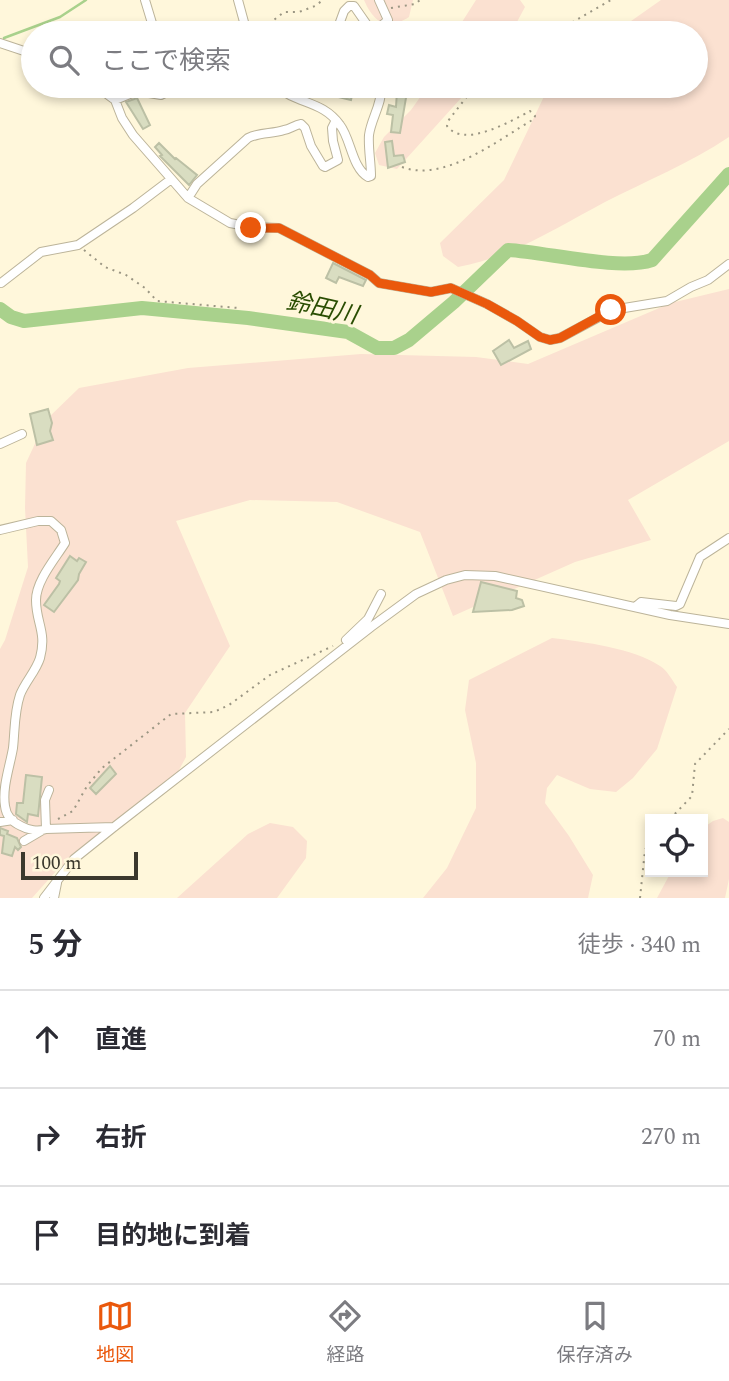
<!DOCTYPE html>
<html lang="ja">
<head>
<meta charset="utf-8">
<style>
	body { margin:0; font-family:Spectral,"Noto Sans JP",serif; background:#f7f7f7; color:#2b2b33 }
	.controls { position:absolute; right:21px; bottom:21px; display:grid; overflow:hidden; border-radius:0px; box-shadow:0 4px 10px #0003 }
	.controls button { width:63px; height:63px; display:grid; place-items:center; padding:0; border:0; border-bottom:2px solid #e1e1e2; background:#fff; color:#2b2b33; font:35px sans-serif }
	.scale { position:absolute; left:21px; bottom:18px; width:117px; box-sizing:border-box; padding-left:7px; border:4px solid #3b382d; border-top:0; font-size:19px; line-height:24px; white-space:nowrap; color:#3b382d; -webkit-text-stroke:5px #fff7db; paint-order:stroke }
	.stop { position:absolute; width:21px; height:21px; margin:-16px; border:5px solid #ea580c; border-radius:50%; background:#fff }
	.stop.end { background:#ea580c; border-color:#fff; box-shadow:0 2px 7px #0008 }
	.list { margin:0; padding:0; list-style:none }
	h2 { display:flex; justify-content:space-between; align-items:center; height:91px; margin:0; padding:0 28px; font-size:30px }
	h2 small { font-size:23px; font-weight:400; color:#7c7c81 }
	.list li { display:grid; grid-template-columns:46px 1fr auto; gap:21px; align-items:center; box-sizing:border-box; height:98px; padding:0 28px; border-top:2px solid #e1e1e2 }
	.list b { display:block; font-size:26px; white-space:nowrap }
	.list em { font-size:23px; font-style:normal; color:#7c7c81 }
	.icon { flex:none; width:38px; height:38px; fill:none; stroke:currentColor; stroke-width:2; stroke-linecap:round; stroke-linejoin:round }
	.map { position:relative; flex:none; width:729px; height:898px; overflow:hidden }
	.search { position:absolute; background:#fff; box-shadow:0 4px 10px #0003; left:21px; right:21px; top:21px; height:77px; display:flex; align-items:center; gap:18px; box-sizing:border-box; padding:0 24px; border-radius:38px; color:#7c7c81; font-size:26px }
	.sheet { height:385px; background:#fff }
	nav { display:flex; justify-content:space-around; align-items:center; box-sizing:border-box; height:98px; border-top:2px solid #e1e1e2; background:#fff; font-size:19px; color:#7c7c81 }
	nav a { display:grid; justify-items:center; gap:4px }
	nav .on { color:#ea580c }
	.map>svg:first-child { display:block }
</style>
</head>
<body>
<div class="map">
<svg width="729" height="898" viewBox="0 0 729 898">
	<rect width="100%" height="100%" fill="#fff7db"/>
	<path fill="#fbe1d1" d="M364,0h49l-4,17c-22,14 -35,6 -45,-17z
		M476,0h44l5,7 -14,26h-56z
		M661,0h68v137c-39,26 -83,44 -124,65 -49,26 -93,55 -147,65l-15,-11 -3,-13 64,-63 45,-94h147v-53h-82z
		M428,86h44l-75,83 -18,-4 -4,-12 9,-16 27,-27z
		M729,289v152l-101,59 23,40 -76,22 -122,54 -33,-84 -83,-30 -87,-2 -74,21 54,125 -45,67 1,44 -19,35 -47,30 -62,47 -26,29h-32v-249l5,-9 23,-73 -3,-59 1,-45 20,-43 33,-32 109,-20 173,-14 115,3 52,7 143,-61z
		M552,638c32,4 81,10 108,28 7,4 12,14 17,21l-20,62 -24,29 -17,14 -26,-3 -33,-14 -10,13 -2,15 24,33 24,39 -5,23h-165l24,-30 29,-60v-45l-11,-53 4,-30z
		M723,818l6,4v57l-4,19h-68l14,-26h32v-44l10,-7z
		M270,823l23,4 14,14 -1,17 -29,40h-100l71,-64z"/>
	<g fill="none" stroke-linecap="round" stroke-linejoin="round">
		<path stroke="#a9d18c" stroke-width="2.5" d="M4,38l56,-21 26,-17"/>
		<path stroke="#a9d18c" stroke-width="14" d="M0,309l11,8 13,4 118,-13 106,10 100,14 29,16h17l15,-8 45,-38 54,-52c38,2 111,21 144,10l77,-86"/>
	</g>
	<path fill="#d9ddc1" stroke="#bcc0a5" stroke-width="2" d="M332,86h22l-3,14 -21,-5z
		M397,91l10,1 -7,41 -9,-1 2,-17 -6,-1 2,-9 7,2z
		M137,98l13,27 -7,4 -17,-27z
		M392,141l2,15 9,-1 2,7 -17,6 -3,-26z
		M159,143l16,16 1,-1 21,17 -8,10 -29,-29 2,-1 -7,-8z
		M333,263l33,17 -3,6 -24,-9 -3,6 -10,-5z
		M509,340l5,8 14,-7 3,8 -30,16 -8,-14z
		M48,409l4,14 -2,8 3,9 -16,5 -7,-31z
		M70,556l7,5 2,-3 7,4 -7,12 -1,6 -24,32 -10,-7 15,-21 1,-3 -4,-3z
		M481,582l36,9 -1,7 6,2 2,6 -12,4 -39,2z
		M110,766l6,8 -20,20 -6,-6z
		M26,775l16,2 -4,39 -10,-2 -1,8 -11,-8 1,-11h6z
		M0,828l8,3 -1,3 10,4 4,9 -3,3 -3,-3 -3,9 -10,-3 2,-17 -4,-1z"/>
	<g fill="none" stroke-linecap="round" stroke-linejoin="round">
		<defs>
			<path id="minor" d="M145,0l10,33
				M238,0l9,33
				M336,33l8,-22 5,-5h5l16,23 5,2 13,-11 -9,-20
				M0,43l33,11
				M96,86l19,14 7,18 11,17 55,63 42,25 21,4 28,1 91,47 9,8 52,9 20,-4 36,16 30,17 23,16 10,3 10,-2 52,-28 55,-9 24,-14 17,-7 21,-16
				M276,86c22,19 46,14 64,39 11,14 12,43 28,52l3,-1c0,-14 -3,-28 -2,-41 2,-16 14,-33 12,-49
				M115,100l22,-9 24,4 10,-5 25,-4
				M188,198l9,-14 51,-46c12,-6 24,-4 36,-8 7,-1 10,-5 17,-6l4,4 6,18 12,20 2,1 13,-7 -5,-19 -1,-13 4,-8
				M1,283l40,-31 37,-7 55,-37 37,-28
				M0,444l22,-10
				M0,530l38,-9h13l10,9 4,13c-10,16 -29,38 -29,57 0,23 11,32 4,58 -4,13 -15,24 -20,37 -6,18 -5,35 -7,53 -3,18 -11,39 -8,58 1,9 7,16 16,20 7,4 17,6 25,3l68,-2
				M635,607l6,-5 35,4 4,-2 20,-47 29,-19
				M349,644l-3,-4 22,-21 13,-25
				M0,822l13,-2
				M46,829l-1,-29 4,-10
				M24,841l17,-10
				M44,898l30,-39 40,-32 257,-200 45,-33 30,-14 19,-5 30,1 175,39 59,9
				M54,898l3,-15"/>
		</defs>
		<use href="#minor" stroke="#bcb49a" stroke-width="10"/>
		<path stroke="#9b9683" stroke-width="2" stroke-dasharray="2 5" stroke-linecap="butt" d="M391,8l24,-4 5,-4
			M255,26l15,-3 14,-11h15l16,-6 8,-6
			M554,33l57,-33
			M392,86l1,2
			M402,167c42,16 96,-27 132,-48l1,-3 -5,-5c-19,10 -66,38 -83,15l1,-5 27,-35
			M84,250l21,17 21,8 19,13 12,13 81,7
			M58,819l15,-8 14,-25 15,-18 69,-54 43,-2 15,-7 41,-30 63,-29
			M670,819l22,-23 3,-32 34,-35
			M640,898l5,-48 5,-9"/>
		<use href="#minor" stroke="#fff" stroke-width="8"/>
	</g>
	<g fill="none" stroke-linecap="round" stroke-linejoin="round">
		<path stroke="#ea580c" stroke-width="9" d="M251,228h28l91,47 9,8 52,9 20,-4 36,16 30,17 23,16 10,3 10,-2 51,-28"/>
	</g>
	<g text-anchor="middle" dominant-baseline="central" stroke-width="6" stroke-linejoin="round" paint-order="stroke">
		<g font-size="24" font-style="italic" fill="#2a4d02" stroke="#fff7db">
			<text transform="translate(322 309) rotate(12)">鈴田川</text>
		</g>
	</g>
</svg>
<div class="controls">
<button><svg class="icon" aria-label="locate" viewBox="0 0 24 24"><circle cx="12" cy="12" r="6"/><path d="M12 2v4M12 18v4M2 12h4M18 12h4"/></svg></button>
</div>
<div class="scale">100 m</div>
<div class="stop" style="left:611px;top:310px"></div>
<div class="stop end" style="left:251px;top:228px"></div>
<div class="search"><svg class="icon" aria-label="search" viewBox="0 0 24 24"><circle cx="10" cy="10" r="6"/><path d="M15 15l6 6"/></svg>ここで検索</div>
</div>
<section class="sheet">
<h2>5 分<small>徒歩 · 340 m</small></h2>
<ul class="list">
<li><svg class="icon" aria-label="ahead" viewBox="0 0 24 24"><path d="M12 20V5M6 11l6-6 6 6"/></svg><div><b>直進</b></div><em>70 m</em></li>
<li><svg class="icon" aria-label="right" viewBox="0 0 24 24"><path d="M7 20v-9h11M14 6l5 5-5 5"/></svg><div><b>右折</b></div><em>270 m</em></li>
<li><svg class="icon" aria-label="arrive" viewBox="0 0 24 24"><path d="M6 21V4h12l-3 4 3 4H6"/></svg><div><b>目的地に到着</b></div></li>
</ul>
</section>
<nav>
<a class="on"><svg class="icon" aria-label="map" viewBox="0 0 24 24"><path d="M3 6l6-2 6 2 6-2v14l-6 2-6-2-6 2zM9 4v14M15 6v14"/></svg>地図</a>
<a><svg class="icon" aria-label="directions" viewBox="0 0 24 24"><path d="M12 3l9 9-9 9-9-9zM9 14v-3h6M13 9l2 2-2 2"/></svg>経路</a>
<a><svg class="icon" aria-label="saved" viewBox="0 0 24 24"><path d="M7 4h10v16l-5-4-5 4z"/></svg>保存済み</a>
</nav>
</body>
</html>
